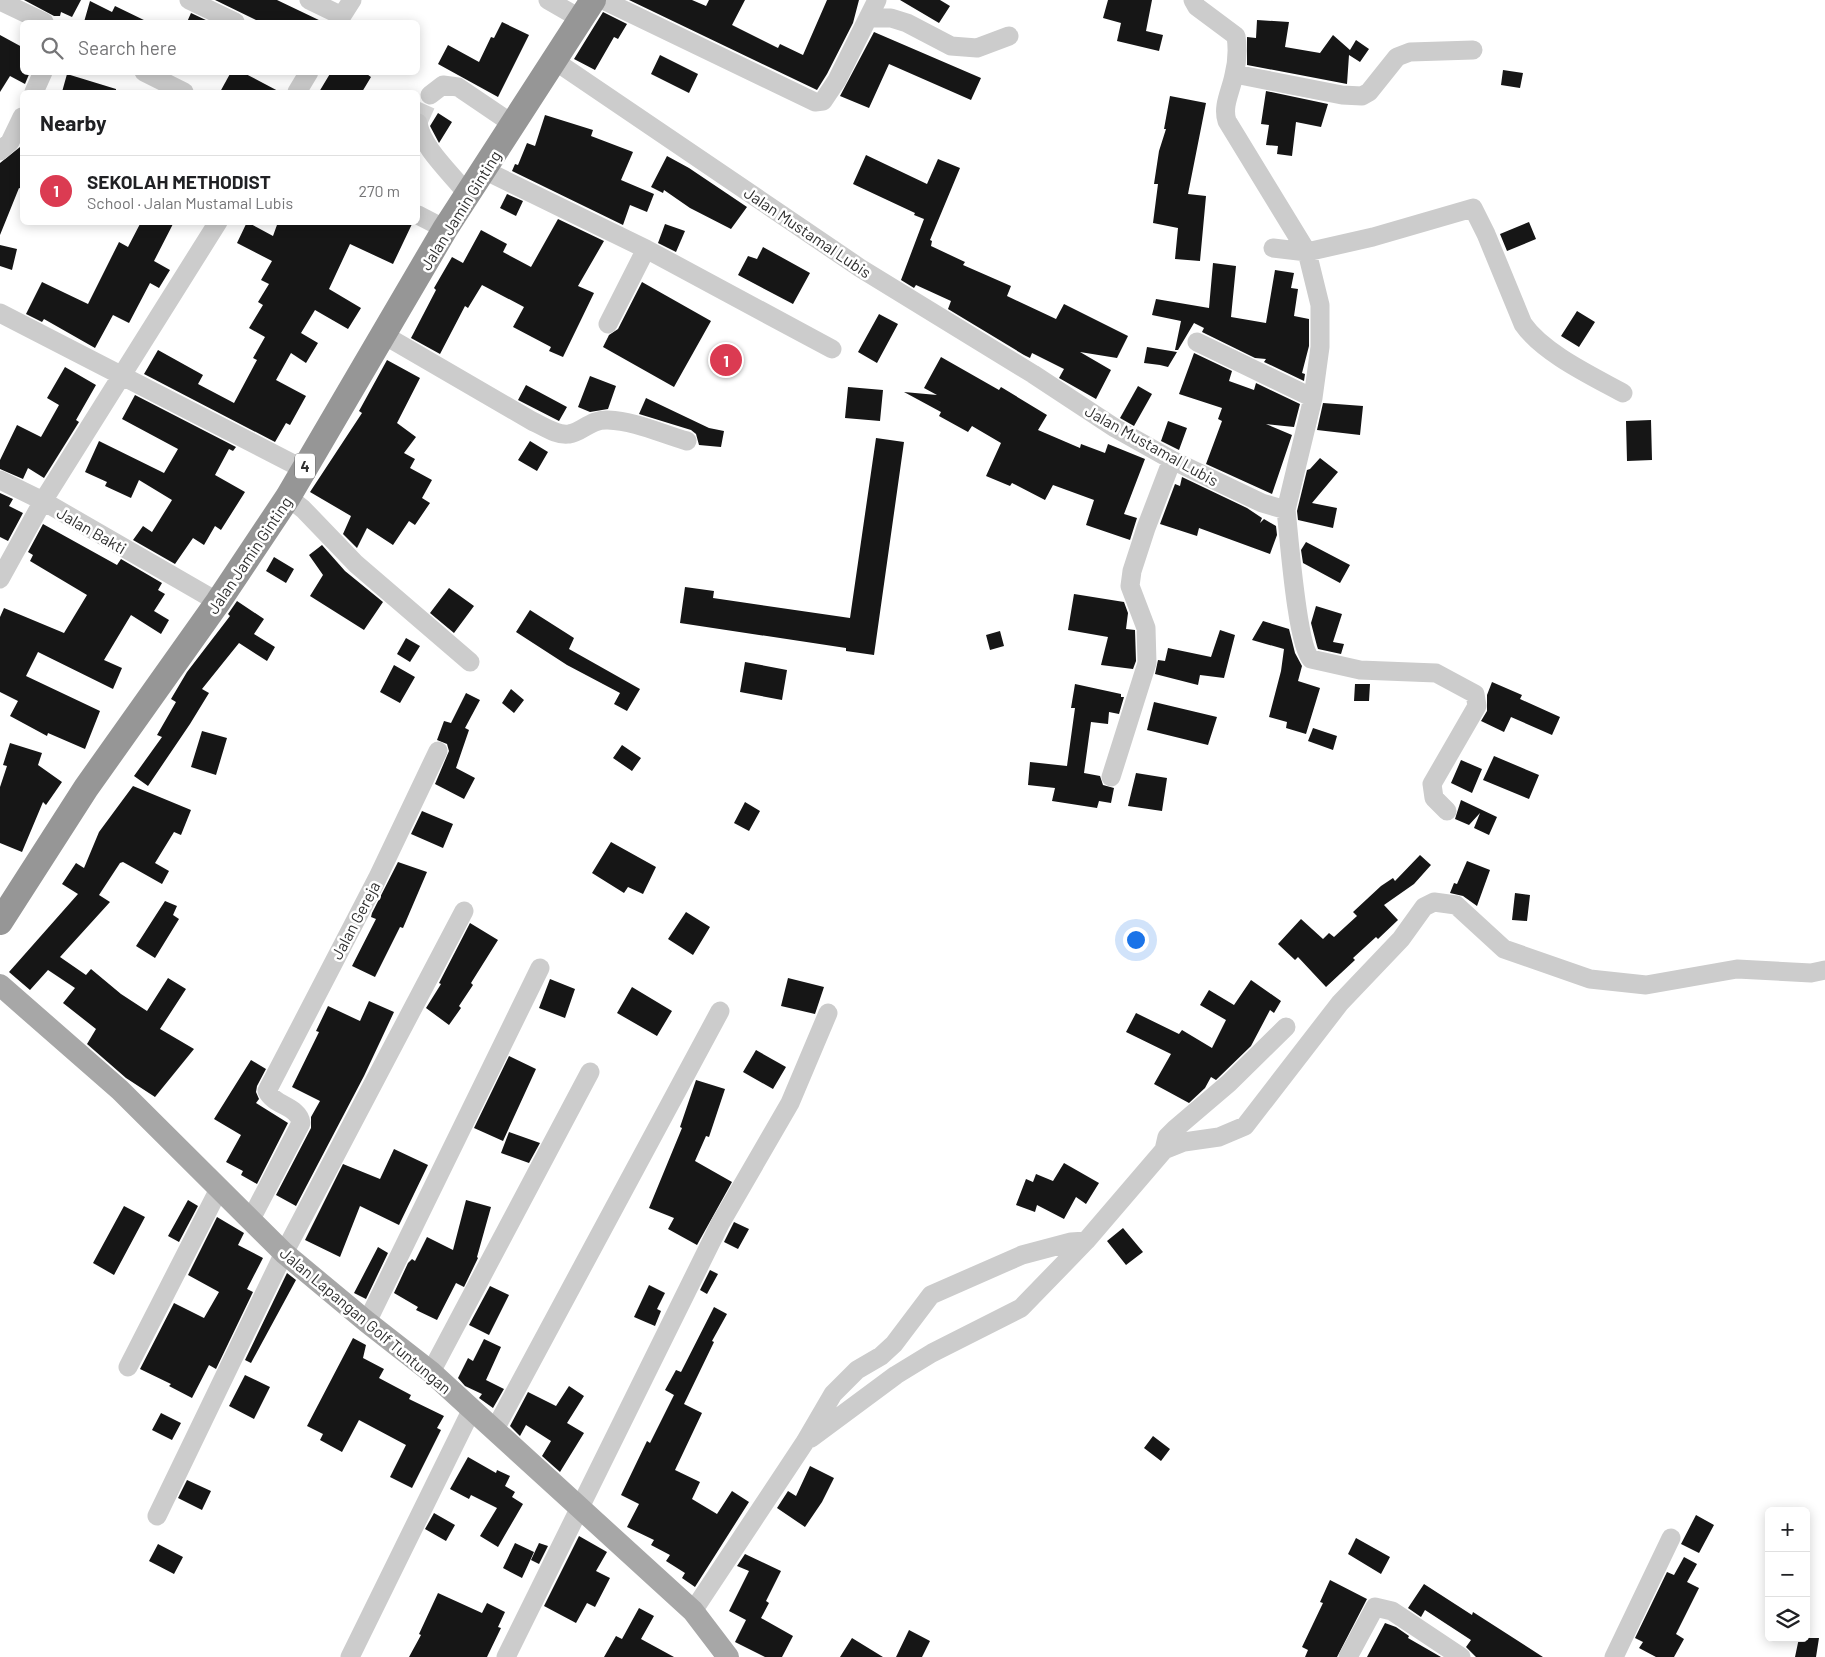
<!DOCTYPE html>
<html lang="en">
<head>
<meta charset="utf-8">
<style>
	body { margin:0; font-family:Barlow,sans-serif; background:#f2f2f2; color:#202124 }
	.controls { position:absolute; right:15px; bottom:15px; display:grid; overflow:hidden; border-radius:8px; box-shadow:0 2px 12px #0003 }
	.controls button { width:45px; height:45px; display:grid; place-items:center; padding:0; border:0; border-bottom:1px solid #e0e0e0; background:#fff; color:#202124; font:25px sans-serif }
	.you { position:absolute; left:1135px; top:939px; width:18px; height:18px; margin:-12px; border:4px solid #fff; border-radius:50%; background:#1a73e8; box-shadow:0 0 0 8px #1a73e833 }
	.badge { display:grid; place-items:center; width:32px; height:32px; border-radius:50%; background:#db3b52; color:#fff; font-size:16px; font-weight:700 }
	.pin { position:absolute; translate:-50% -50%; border:2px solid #fff; box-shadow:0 1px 5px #0006 }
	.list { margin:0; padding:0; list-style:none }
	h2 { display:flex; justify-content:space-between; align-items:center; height:65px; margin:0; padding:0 20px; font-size:21px }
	h2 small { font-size:16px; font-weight:400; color:#757577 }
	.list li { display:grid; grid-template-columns:32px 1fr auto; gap:15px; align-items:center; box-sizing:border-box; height:70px; padding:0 20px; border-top:1px solid #e0e0e0 }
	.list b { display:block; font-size:19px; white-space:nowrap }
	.list p { margin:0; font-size:16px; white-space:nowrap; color:#757577 }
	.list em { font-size:16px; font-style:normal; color:#757577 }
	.icon { flex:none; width:28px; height:28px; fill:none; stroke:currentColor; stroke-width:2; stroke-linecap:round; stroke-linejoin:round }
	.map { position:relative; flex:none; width:1825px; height:1657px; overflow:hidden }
	.search { position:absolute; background:#fff; box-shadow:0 2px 12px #0003; left:20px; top:20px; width:400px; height:55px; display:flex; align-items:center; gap:12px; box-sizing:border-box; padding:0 18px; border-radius:8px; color:#757577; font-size:19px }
	.panel { position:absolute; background:#fff; box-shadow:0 2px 12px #0003; left:20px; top:90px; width:400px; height:135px; border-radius:8px }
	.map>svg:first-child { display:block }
</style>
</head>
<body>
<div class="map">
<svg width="1825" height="1657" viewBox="0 0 1825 1657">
	<rect width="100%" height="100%" fill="#fff"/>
	<path fill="#161616" d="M24,0h57l-9,17 -11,-5 -1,4h-6z
		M215,0h62l46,22h-63z
		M629,0h63l14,6 3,-6h36l-13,25 46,23 2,-4 23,11 24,-55h32l-6,23 -26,51 -10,16z
		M900,0h40l10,6 -11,17z
		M1108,0h44l-6,31 17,4 -4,16 -42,-10 4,-18 -18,-5z
		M90,1l22,11 3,-6 33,16h-64z
		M603,12l24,12 -9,15 -4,-2 -19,33 -21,-11z
		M191,13l19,9h-23z
		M1257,20l32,2 -4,25 35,6 13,-18 17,15 6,-10 13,9 -9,13 -11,-7 -2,29 -100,-19v-28l9,1z
		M502,22l27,13 -31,62 -60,-33 10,-19 31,17 12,-25 3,1z
		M874,32l107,46 -10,22 -82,-36 -20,44 -29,-12z
		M0,35l22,12v25h8l-5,12 -15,-8 -10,16z
		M660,55l38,19 -9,19 -38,-19z
		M1503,70l20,3 -3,15 -19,-3z
		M231,72h11l38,20h-60z
		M331,72h33l7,5 -9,15h-43z
		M67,74l49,15v3h-54z
		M1266,91l62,13 -7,23 -25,-5 -4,34 -15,-2 1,-8 -12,-1 3,-20 -8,-1z
		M1170,96l36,7 -18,91 18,2 -6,65 -25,-2 3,-31 -25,-5 5,-39h-4l5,-33 7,-22h-2z
		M438,113l14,9 -13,21 -9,-17z
		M545,115l48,15 -2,6 42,16 -12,28 33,14 -7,18 -17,-7 -7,20 -111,-54 3,-7 3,1 9,-22 8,3z
		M20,147l2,1v41l-3,-1 -19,47v-72z
		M866,155l61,29 11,-25 22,9 -30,72 2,1 -1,5 34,16 -2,3 48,21 -4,10 49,23 8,-15 64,32 -11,22 -37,-6 31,18 -15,29 -37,-21 5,-9 -32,-16 -2,5 -6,-3 -76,-46 3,-8 -35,-16 -2,3 -13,-8 23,-61 -10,-4 1,-2 -62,-29z
		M667,156l22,12 58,39 -16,22 -41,-21 -26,-18 -1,3 -12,-6z
		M507,194l16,7 -7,15 -16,-8z
		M558,219l46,22 -26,45 16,7 -31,64 -14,-6 2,-4 -38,-20 11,-20 -42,-22 -14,23 -3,-2 -25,48 -29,-16 25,-48 -2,-2 18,-31 11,6 18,-33 26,14 -4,8 28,15z
		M141,222h33l-20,39 16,9 -11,18 -9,-5 -21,40 -16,-8 -18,33 -51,-29 -2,3 -16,-8 16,-32 46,22 31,-62 9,5z
		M247,222l26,14 5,-14 134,2 -19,40 -43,-20 -21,45 32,19 -13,21 -33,-19 -14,23 17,10 -12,20 -15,-10 -15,27 30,16 -16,29 -4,-2 -11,19 -131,-68 14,-24 45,25 -5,9 36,19 23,-43 -4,-2 12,-21 -16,-9 14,-23 -5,-3 11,-18 -8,-4 11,-19 -35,-18z
		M1529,222l7,17 -29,12 -7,-17z
		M665,224l20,7 -9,21 -18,-9z
		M0,245l17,4 -5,21 -12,-4z
		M763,247l47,26 -17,31 -55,-29 10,-19 9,3z
		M1213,263l23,3 -5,51 35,6 9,-53 19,3 -3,15 7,1 -4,27 15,3v27l-7,27 3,1 -1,7 -40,-19 2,-3 -11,-1 -53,-26 2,-4 -10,-5 -16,27h-3l6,-29 -29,-6 4,-16 53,9z
		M642,282l69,39 -37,66 -71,-40 6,-12 9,-6z
		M1577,311l18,11 -16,25 -18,-11z
		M879,314l19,10 -21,39 -19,-11z
		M1147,347l30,5 -9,15 -8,-2 -16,-2z
		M1194,353l38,18 -3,10 25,9 2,-7 44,21 -6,23 -28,-3 26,11 -20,59 -66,-30 16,-43 -4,-2 4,-11 -43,-14z
		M941,357l58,33 2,-3 46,28 -9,15 42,18 1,-4 24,9 3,-9 37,15 -21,55 13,4 -7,22 -44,-15 8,-25 -41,-15 -8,15 -33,-17 -2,3 -24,-10 15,-33 -29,-17 -4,6 -29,-16 2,-4 -37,-20 33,3 -13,-7z
		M387,360l33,18 -23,45 19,14 -12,16 11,6 -5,9 22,12 -10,18 8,5 -15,22 -6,-4 -16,24 -26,-17 -10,20 -14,-14 8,-18 -41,-24 52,-79 -3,-2z
		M65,367l31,18 -20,35 3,2 -35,56 -16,-10 -5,11 -23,-10v-9l17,-35 24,12 18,-32 -12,-7z
		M590,376l26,10 -8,23 -18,3 -12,-5z
		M526,385l41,22 -8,14 -41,-21z
		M1138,386l14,8 -18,32 -14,-8z
		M848,387l35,3 -3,31 -35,-3z
		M135,395l101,52 -3,4 -4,-2 -14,26 30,17 -24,38 -6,-4 -11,19 -11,-7 -18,26 -42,-24 10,-14 9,6 20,-32 -33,-20 -8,18 -26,-12 2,-4 -22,-10 14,-31 65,32 14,-24 -56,-30z
		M646,398l63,30 15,3 -3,16 -22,-2 -3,-11 -5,-4 -52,-16z
		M1323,403l40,3 -3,29 -43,-5z
		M1651,420l1,40 -25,1 -1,-40z
		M1168,421l19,7 -8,22 -18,-9z
		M876,438l28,4 -30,213 -28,-4v-3l-166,-25 5,-36 29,4 -1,7 137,20z
		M530,441l18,11 -11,19 -19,-11z
		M1320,458l18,14 -26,31 25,5 -4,20 -35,-8 -1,-9 10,-41 3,-1z
		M1182,477l65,31 15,10 -2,5 4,-4 12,7 1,9 -7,19 -71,-26 -2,8 -37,-12 15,-40 5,2z
		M0,493l13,6 -4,7 14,7 -15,28 -8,-4z
		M43,524l74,41 4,-6 41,24 -4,7 7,4 -11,17 15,9 -8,14 -30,-19 -27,45 18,8 -9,21 -75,-37 -12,24 74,35 -15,38 -37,-16 -1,3 -37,-20 8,-15 -18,-9v-75l4,-9 60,25 23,-38 -57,-34 3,-6 -5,-3z
		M1306,542l44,23 -10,18 -37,-20 -2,-13z
		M322,545l23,26 38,31 -19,28 -54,-34 13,-21 -14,-20z
		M274,557l20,12 -8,14 -20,-12z
		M449,588l25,18 -20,27 -24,-20z
		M1074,594l50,8 4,11 -2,16 9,1 1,31 -3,8 -32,-4 7,-28 -40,-7z
		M237,601l27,18 -10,15 21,13 -8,14 -28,-18 -37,46 7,4 -19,31 -42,62 -14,-10 28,-39 -5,-2 19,-33 -5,-3 16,-27 43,-56 -2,-2z
		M1316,606l26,8 -9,28 11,2 -3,10 -23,-5 -1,-3 -6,-23z
		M530,610l44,28 -5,11 71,40 -13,22 -13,-7 6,-11 -53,-28 -51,-33z
		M1263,621l26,8 6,24 7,13 -4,15 22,7 -14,46 -20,-6 1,-6 -18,-5 12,-46 3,-22 -32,-9z
		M1220,630l15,5 -11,43 -24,-3 -2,10 -43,-11 3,-14 7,1 3,-13 43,9z
		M1000,631l4,15 -14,4 -4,-15z
		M406,638l14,8 -10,16 -13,-8z
		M745,662l42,8 -5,30 -42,-8z
		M394,665l21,12 -15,26 -20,-11z
		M1492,682l30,13 -2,4 40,18 -8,18 -41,-18 -7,15 -23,-11 6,-10v-16z
		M1075,684l46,10v3h3l-5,17 -10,-2 -1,12 -17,-2 -7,51 16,3 3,9 11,3 -3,15 -12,-2 -2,7 -45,-7 3,-13 -27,-3 2,-23 37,4 8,-58h-4z
		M1355,684h15l-1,17h-15z
		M511,689l13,11 -10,13 -12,-10z
		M466,693l14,7 -15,28 4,2 -13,38 19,10 -11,21 -29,-15 14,-33 -2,-7 -10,-4 7,-19 7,2z
		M1154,702l63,15 -9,28 -61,-15z
		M1313,728l24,8 -4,14 -25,-9z
		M202,731l25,7 -11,37 -25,-8z
		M10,743l32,10 -4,12 24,17 -16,23 -3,-3 -21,50 -22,-9v-56l7,-21 -4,-1z
		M622,745l19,13 -9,13 -19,-13z
		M1494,756l45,19 -10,24 -46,-19z
		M1461,760l21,9 -10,24 -21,-10z
		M1136,773l31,5 -5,33 -34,-5z
		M133,786l58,24 -10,25 -7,-3 -19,31 14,8 -7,13 -39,-22 -3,1 -21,32 11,7 -50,55 26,18 5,-6 30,25 26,17 21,-33 18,11 -26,40 34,20 -39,48 -29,-19 -39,-34 9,-15 -33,-26 12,-15 -27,-18 -18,20 -21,-18 69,-78 -16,-10 14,-21 8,5 15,-36z
		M1461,800l36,17 -8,18 -15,-7 6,-15 -11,12 -14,-6z
		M745,802l15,9 -11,20 -15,-8z
		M422,811l31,13 -10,24 -32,-14z
		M611,842l45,25 -13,27 -15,-7 -4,6 -32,-20z
		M1420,855l11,10 -17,19 -30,21 14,15 -20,19 -2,-2 -23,21 2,2 -29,27 -28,-30 -3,3 -17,-16 23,-25 22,20 6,-6 5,4 23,-21 -4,-4 28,-26 12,-8 2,3z
		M1467,861l23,9 -13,36 -14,-10 -13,-3 4,-10 3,1z
		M398,862l29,10 -24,56 -3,-1 -25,50 -23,-11 24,-47 -5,-2 1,-4z
		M1515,893l15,2 -3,26 -15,-1z
		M165,901l12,5 -4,9 6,4 -24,39 -19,-12z
		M686,912l24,15 -17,28 -25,-16z
		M470,923l28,17 -27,43 2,2 -14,21 2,2 -12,17 -23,-17 15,-24 -2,-1z
		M788,978l36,9 -9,27 -34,-8z
		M550,979l25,10 -10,29 -26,-10z
		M1251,980l30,21 -7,12 -4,-3 -19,36 -35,34 -5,-3 -6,11 -16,15 -35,-19 17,-30 -45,-22 10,-19 43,21 3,-4 30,18 14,-28 -26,-15 9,-15 25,15z
		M632,987l40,24 -15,25 -40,-23z
		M369,1001l25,11 -30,64 -68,130 -20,-11 35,-67v-11l9,-16 -28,-14 27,-55 -3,-1 12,-25 32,15z
		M756,1050l30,17 -13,22 -30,-17z
		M509,1056l27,13 -33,72 -29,-13z
		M251,1060l15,9 -9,17 -1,6 3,7 -3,4 32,20 -31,61 -16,-9 2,-4 -17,-9 15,-27 -27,-16z
		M696,1080l29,9 -16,48 -3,-1 -11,25 37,21 -35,63 -29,-16 6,-11 -25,-10 33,-80 -2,-1z
		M509,1132l31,11 -11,20 -28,-10z
		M394,1149l34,16 -29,60 -39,-19 -20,51 -35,-17 38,-76 37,15z
		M1064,1163l35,20 -13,21 -10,-7 -12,22 -27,-14 -2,7 -19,-7 10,-26 7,3 3,-8 17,7z
		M188,1200l10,6 -19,36 -11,-6z
		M466,1200l25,7 -14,50 1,1 -14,29 -8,-4 -19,37 -21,-10 2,-3 -24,-14 14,-30 4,-4 3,2 12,-24 26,13z
		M124,1206l21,11 -31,58 -21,-12z
		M217,1217l27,16 -6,12 25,13 -16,31 6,3 -37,77 -7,-4 -17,33 -23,-12 2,-2 -31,-15 34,-66 30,15 15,-26 -31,-17z
		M734,1222l15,7 -11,20 -14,-7z
		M1123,1228l20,24 -17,13 -19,-24z
		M378,1247l10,6 -22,46 -12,-6z
		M710,1270l8,4 -11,20 -7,-4z
		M287,1273l9,7 -45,83 -6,-3z
		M649,1285l16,8 -8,16 4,2 -6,15 -21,-9z
		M490,1286l19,9 -20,40 -20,-10z
		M714,1307l13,7 -15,27 2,1 -30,62 18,9 -27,57 25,12 -8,17 25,15 15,-23 17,11 -54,85 -13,-9 3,-5 -19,-12 4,-6 -19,-10 3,-5 -27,-13 12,-23 -18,-9 26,-54 3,2 24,-48 -9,-5 11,-20 5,2z
		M353,1338l13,7 -3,13 21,11 -5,9 32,17 -2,4 35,17 -7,12 4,2 -29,58 -22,-11 16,-32 -47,-25 -17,32 -22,-12 3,-6 -16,-8z
		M484,1339l17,8 -15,33 18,9 -11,19 -14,-10 3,-4 -17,-8 -7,-8 10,-20 5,3z
		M245,1375l25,12 -16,32 -25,-13z
		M569,1386l15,10 -17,27 17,10 -24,39 -18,-16 9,-15 -25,-16 -6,11 -10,-10 18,-34 28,14z
		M161,1413l20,10 -9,17 -20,-10z
		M1153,1436l17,13 -9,12 -17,-13z
		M468,1457l28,16 1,-3 13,6 -5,10 10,6 -3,5 11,7 -25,43 -18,-11 17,-28 -26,-13 -2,4 -19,-10z
		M810,1466l24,12 -12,24 -17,25 -28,-19 11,-17 8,5z
		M187,1480l24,11 -9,19 -24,-12z
		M434,1513l21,12 -9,16 -21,-12z
		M1696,1515l18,10 -15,28 -18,-9z
		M579,1536l28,16 -11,19 14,7 -15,29 -8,-4 -11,20 -32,-17z
		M1356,1538l34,19 -9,17 -33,-20z
		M515,1543l19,9 -12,26 -19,-10z
		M539,1543l9,3 -9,18 -8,-4z
		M158,1544l25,13 -9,17 -25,-13z
		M745,1554l36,17 -15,30 3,2 -8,15 32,18 -11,21h-17l-30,-15 11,-22 -17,-9 20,-40 -12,-5z
		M1684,1557l13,7 -10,18 12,6 -23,46 8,5 -10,18h-18l-17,-9 4,-6 -8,-4 32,-66 7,3z
		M1330,1580l37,19 -30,58h-32l3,-7 -6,-3 21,-44 -3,-1z
		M1424,1584l48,31 1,-3 70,45h-67l-10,-10 5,-7 -46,-30 -4,7 -13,-9z
		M438,1593l44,20 5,-10 18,9 -7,15 3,1 -14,29h-78l12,-22 -2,-1z
		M639,1608l15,8 -13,23 33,18h-70l12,-21 6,3z
		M1385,1623l11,4 13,9 -1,2 33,19h-74z
		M909,1630l21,11 -8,16h-26z
		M852,1638l31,19h-43z
		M1799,1638h20l-3,19h-21z"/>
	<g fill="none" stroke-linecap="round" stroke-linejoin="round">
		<path stroke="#d5d5d5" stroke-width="19" stroke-dasharray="19 9" stroke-linecap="butt" d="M418,122l12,-27"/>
		<path stroke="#ccc" stroke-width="19" d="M189,0l46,22
			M309,0l33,16
			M548,0l33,19
			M603,0l212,102 8,-1 14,-21 40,-80
			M0,1l44,21
			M868,18h23l16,5 44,23 26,2 32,-12
			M338,22l14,-22
			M555,61l305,207 173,106 82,54 57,32 90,43 24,7 27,-112 7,-51v-42l-13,-53 -80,-131c-5,-15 4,-30 7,-46 3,-12 4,-26 2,-39l-39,-29 -4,-7
			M144,72l40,20
			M1235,74l107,21 20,1 7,-4 28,-35 13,-5 63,-2
			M34,92l9,-20
			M297,92l12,-20
			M430,95l13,-10 15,2 56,38
			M418,123c4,25 34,51 50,72
			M0,151l10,-9 12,-25
			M484,170l162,79 186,100
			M418,215l27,14
			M1273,248l34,4 66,-15 100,-29 13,26 37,90c20,29 69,52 100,69
			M0,313l303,156
			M608,324l38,-75
			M384,335l148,86c11,5 25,15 37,13 14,-2 21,-15 39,-14 27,1 54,14 79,21
			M1197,342l116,56
			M0,480l43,21 175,-279
			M288,497l15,12 53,55 114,98
			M1286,510c3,25 11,136 25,149l49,11 76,3 39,21 2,12 -45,78 2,14 13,13
			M0,579l43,-78 175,101
			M1111,777l36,-114 -1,-35 -16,-42 2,-15 14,-43 26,-68
			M1164,1150l3,-13 8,-8 54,-46 57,-56
			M251,1219l50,-96c-2,-17 -27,-17 -34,-32l110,-212 61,-128
			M367,1322l173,-354
			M128,1367l91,-178
			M431,1372l159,-300
			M494,1431l226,-420
			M811,1438l85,-63 36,-22 89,-45 65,-67
			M157,1516l127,-263 180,-342
			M693,1611l112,-169 28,-48 24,-24 24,-14 13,-12 37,-49 91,-40 49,-13 15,-1 78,-91 20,-8 35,-5 26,-11 95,-123 61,-64 23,-32 10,-5 22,3 48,44 86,30 56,6 91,-16 74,4 14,-3
			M350,1657l121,-246
			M506,1657l214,-433 70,-121 38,-90
			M1348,1657l27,-50 17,4 69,46
			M1614,1657l57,-119"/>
		<path stroke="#a7a7a7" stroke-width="22" d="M0,985l120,105 164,163 83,69 64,50 262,239 35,46"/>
		<path stroke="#969696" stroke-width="26" d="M0,922l86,-134 132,-186 70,-105 157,-268 148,-229"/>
	</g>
	<g text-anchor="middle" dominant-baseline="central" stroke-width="5" stroke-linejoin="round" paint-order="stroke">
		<rect fill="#fff" stroke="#6d6d6d" stroke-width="1" x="295" y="453.5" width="20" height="25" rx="4"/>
		<g font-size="15" font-weight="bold" fill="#2f2f2f">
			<text x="305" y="466">4</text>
		</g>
		<g font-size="16" fill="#2f2f2f" stroke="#fff">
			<text transform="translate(460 210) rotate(-58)">Jalan Jamin Ginting</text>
			<text transform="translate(808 232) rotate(34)">Jalan Mustamal Lubis</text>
			<text transform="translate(1152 445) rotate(29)">Jalan Mustamal Lubis</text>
			<text transform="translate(92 530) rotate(30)">Jalan Bakti</text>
			<text transform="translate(249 555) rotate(-56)">Jalan Jamin Ginting</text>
			<text transform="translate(355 920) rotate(-62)">Jalan Gereja</text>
			<text transform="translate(366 1320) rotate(40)">Jalan Lapangan Golf Tuntungan</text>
		</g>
	</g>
</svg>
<div class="controls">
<button>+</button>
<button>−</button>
<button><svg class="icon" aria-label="layers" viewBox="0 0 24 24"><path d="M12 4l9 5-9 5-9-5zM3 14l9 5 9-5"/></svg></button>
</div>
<div class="you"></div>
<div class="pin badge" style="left:726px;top:360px">1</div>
<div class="search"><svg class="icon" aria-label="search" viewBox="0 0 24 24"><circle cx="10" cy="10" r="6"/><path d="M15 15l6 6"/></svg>Search here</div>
<section class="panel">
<h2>Nearby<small></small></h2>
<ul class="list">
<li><span class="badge">1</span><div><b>SEKOLAH METHODIST</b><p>School · Jalan Mustamal Lubis</p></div><em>270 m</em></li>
</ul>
</section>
</div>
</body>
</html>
